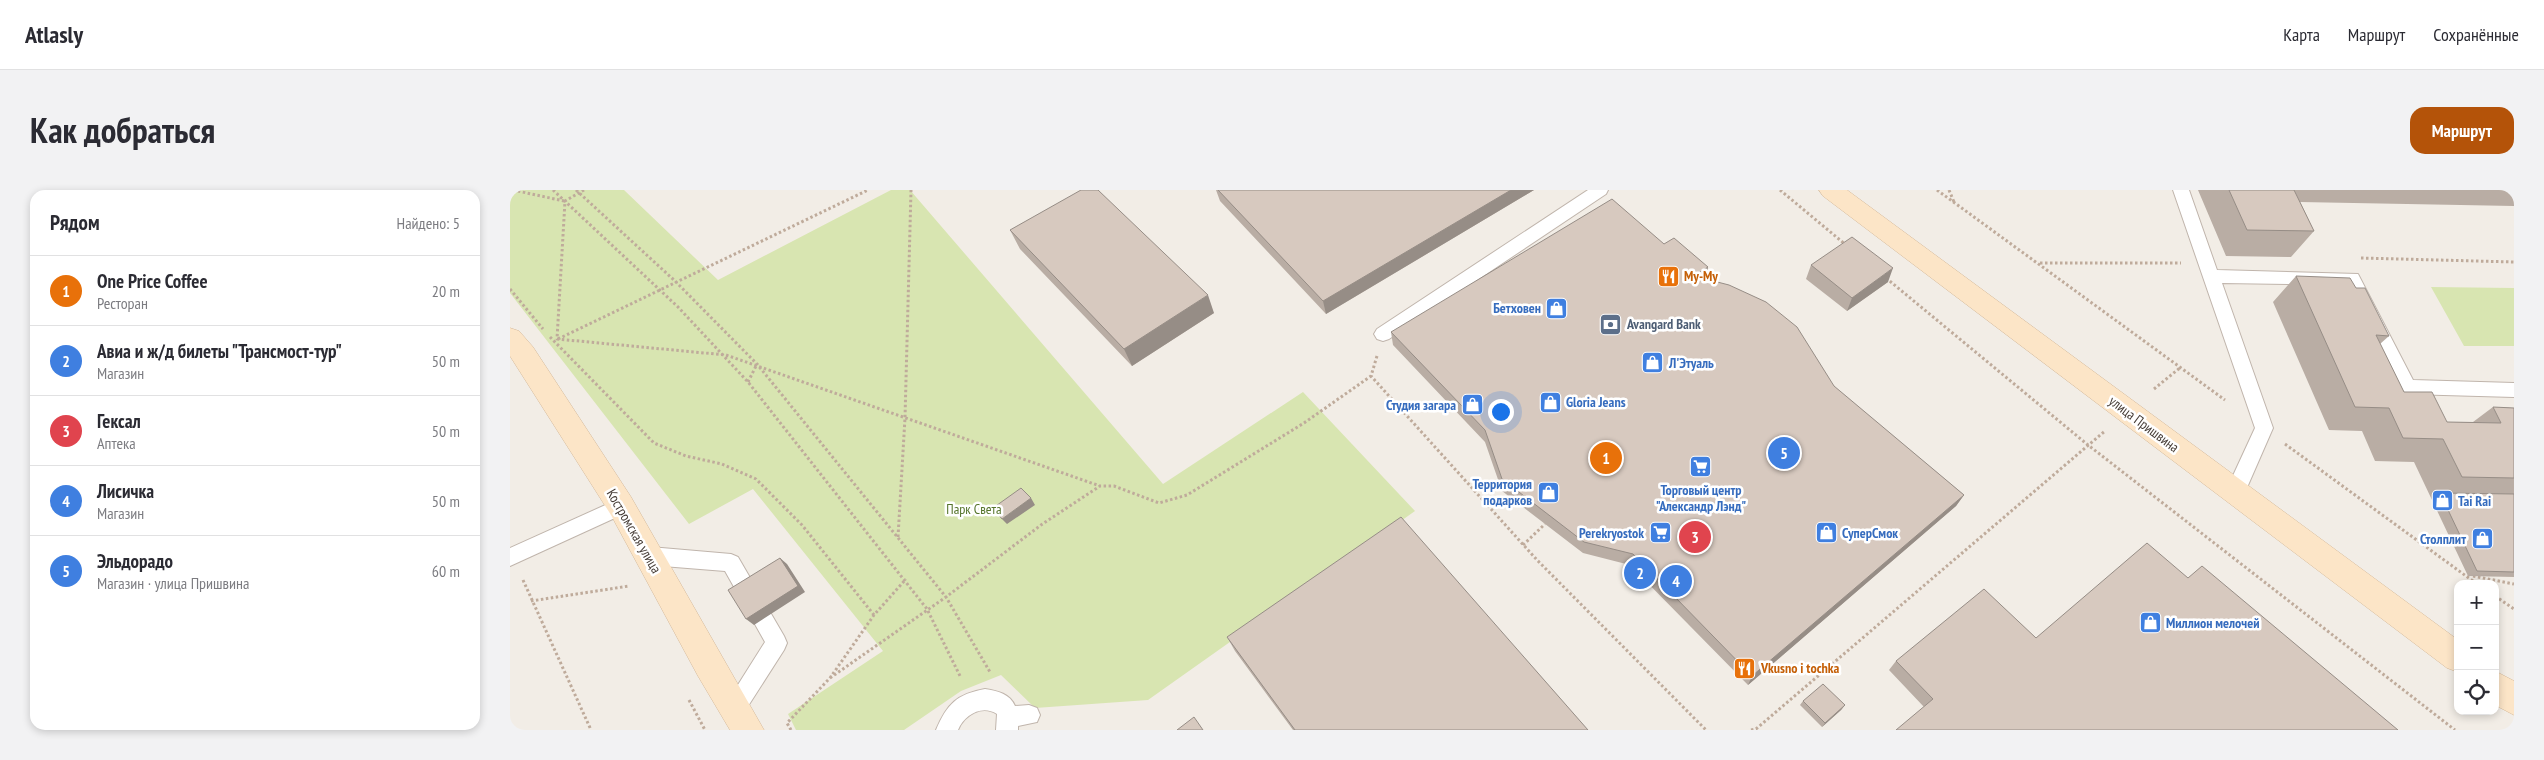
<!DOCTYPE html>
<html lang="ru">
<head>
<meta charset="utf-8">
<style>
	body { margin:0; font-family:"PT Sans Narrow",sans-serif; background:#f2f2f3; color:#2b2b33 }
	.controls { position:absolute; right:15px; bottom:15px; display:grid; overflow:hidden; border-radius:10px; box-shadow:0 2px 8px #0003 }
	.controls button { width:45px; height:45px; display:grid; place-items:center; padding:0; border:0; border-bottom:1px solid #e1e1e2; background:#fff; color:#2b2b33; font:25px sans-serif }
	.you { position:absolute; left:990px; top:221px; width:18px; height:18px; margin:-12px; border:4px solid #fff; border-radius:50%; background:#1a73e8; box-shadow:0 0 0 8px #1a73e833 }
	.badge { display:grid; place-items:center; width:32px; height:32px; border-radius:50%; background:#b45309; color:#fff; font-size:16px; font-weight:700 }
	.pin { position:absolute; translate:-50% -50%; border:2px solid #fff; box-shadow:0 1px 5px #0006 }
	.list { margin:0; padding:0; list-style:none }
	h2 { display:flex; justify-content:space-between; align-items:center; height:65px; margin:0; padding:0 20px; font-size:21px }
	h2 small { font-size:16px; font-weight:400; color:#7c7c81 }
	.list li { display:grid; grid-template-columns:32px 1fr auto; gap:15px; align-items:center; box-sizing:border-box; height:70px; padding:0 20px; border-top:1px solid #e1e1e2 }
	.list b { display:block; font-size:19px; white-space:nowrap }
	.list p { margin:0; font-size:16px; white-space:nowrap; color:#7c7c81 }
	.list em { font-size:16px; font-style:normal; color:#7c7c81 }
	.icon { flex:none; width:28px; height:28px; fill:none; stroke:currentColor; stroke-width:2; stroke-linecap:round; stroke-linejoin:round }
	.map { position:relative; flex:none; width:2004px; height:540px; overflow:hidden; border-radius:15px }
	header { display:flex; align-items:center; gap:30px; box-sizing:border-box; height:70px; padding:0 25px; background:#fff; border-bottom:1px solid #e1e1e2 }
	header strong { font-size:24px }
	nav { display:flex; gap:28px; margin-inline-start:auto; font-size:18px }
	.intro { display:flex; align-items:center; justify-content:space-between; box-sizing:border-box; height:120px; padding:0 30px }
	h1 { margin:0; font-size:35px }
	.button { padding:12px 22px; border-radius:15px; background:#b45309; color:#fff; font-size:18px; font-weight:700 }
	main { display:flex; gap:30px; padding:0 30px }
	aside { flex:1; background:#fff; border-radius:15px; box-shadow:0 2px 8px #0003 }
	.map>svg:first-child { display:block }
</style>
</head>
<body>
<header>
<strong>Atlasly</strong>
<nav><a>Карта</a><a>Маршрут</a><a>Сохранённые</a></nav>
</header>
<div class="intro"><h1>Как добраться</h1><a class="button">Маршрут</a></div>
<main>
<aside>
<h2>Рядом<small>Найдено: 5</small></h2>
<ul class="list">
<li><span class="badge" style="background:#e8710a">1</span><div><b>One Price Coffee</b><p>Ресторан</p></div><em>20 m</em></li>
<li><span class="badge" style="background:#3f7fe0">2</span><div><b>Авиа и ж/д билеты &quot;Трансмост-тур&quot;</b><p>Магазин</p></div><em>50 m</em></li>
<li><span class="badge" style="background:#e0444e">3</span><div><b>Гексал</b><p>Аптека</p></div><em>50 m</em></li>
<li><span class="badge" style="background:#3f7fe0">4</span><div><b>Лисичка</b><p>Магазин</p></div><em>50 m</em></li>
<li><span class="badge" style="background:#3f7fe0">5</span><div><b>Эльдорадо</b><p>Магазин · улица Пришвина</p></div><em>60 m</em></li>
</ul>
</aside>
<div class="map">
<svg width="2004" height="540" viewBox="0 0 2004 540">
	<rect width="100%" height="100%" fill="#f2ede6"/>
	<path fill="#d8e5b1" d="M0,0h114l94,90 173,-90h19l253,294 140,-92 112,119 -267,189 -113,8 -34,-33 -40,16 -57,39h-108l-8,-16 95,-63 -130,-162 -64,35 -179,-231z
		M1921,97l83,1v58h-50z"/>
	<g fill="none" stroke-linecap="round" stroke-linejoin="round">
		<defs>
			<path id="lane" d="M1078,0h20l-2,4 -217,145 -6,2 -6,-2 -3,-5 3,-5z
				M1663,0h16l28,80 141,4 55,106 101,3v14l-106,-3 -6,-2 -55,-107 -125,-2 51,145 -31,71 -7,2 -7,-2 -3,-6 30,-65z
				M111,308l7,2 3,6 -3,6 -118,54v-18z
				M140,357l81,7 7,3 46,79 3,7 -3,7 -41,64 -8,3 -8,-3 -3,-7 41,-65 -40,-71 -75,-6 -7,-3 -3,-6 3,-6z
				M475,499c13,2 25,5 30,17l14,-1 8,3 3,7 -3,7 -19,4v4h-22l1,-16c-15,-10 -33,1 -39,16h-22c11,-26 21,-36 49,-41z"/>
			<path id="secondary" d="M1309,0h28l611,450v32l-11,-4 -624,-472z
				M0,138l9,3 14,16 98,150 133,233h-34l-32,-54 -87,-161 -101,-159z
				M1985,481l19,10v34l-19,-10z"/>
		</defs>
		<use href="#lane" stroke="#c0b5ac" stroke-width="2"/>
		<use href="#secondary" stroke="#d4b99a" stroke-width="1"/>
		<path stroke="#bfab9b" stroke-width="3" stroke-dasharray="2.5 2.5" stroke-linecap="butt" d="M3,0l51,11
			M43,0l125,117 70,75 179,227 34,69
			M66,0l99,91 82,83 189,233 44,75
			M74,0l-19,11 -8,138 169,16 374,131
			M1270,0l66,55
			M1427,0l288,210
			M1439,0l5,12
			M1851,68l153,4
			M1530,73h141
			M1376,88l202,167 367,285
			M0,99l33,40
			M40,147l104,106 32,13 36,8 34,15 46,46 72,90
			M48,149l310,-149
			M867,166l-6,20 166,184 169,170
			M238,192l9,-18
			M1644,199l27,-22
			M1775,254l192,140
			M388,347l7,-119 6,-228
			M1013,355l22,-21
			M1963,386l41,8
			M13,390l68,150
			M1985,406l19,13
			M21,411l98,-15
			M320,488l116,-81 95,-72 59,-39h14l45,17 28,-8 117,-72 67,-47
			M179,510l16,30
			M281,540l-4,-7 43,-45 44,-63 32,-36
			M1241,540l5,-1 349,-298"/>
		<use href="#lane" fill="#fff" fill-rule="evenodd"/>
		<use href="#secondary" fill="#fce5c7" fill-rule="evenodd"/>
	</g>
	<path fill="#b9ada4" d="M706,0h318l-208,124 -106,-113z
		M1688,0h316v16l-214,-4 14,29 -23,26 -65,-1z
		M500,40l204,83 -82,53 -112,-117z
		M1154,54l44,23 -3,12 259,216 -8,11 -208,179 -118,-120 -47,-12 -81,-62 -17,-49 -92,-97 -2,-13z
		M1301,75l77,17 -41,29 -41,-32z
		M1786,86l60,12 33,48 -9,8 24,48 43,30h26l20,-15 21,1v169l-46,-1 -54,-114 -39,-1 -13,-30 -33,-1 -56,-128z
		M1678,388l-264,129 -35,-37 7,-9 140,-23z
		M717,447l361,93h-295l-58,-79z
		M1293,511l42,4 -4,5 -19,17 -22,-22z"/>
	<path fill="#968d86" d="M1001,0h23l-208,124 -3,-13z
		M1198,77l-3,13 -11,-4z
		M1383,78l-5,14 -41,29 5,-13z
		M698,105l6,18 -82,53 -8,-17z
		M1454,305l-8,11 -208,179 4,-9z
		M521,308l4,7 -28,19 -5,-5z
		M270,368l7,6 18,28 -51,33 -8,-6z
		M1335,515l-4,5 -19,17 3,-4z"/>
	<path fill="#d7c9bf" stroke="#968d86" d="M571,0h17l110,105 -84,54 -114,-119z
		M708,0h293l-188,111z
		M1719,0h65l20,41 -67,-1z
		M1102,9l52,45 10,-6 34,29 -14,9 35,9 37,17 31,25 37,59 130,109 -212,181 -119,-122 -49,-12 -82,-63 -17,-49 -94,-98z
		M1342,47l41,31 -41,30 -41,-33z
		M1786,86l54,2 6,10h9l24,48 -13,-1 28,57h28l15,30 54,1 -8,-16 21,1v70l-52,-1 -19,-38 -40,-1 -14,-30 -34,-1z
		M511,298l10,10 -29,21 -9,-11z
		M1930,303l74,1v78l-37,-1z
		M891,327l187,213h-293l-68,-93z
		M1637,353l41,35 14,-12 196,164h-502l37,-31 -37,-38 88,-72 52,49z
		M270,368l18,28 -52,33 -18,-29z
		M1313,494l22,21 -20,18 -22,-22z
		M684,527l9,13h-26z"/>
	<defs>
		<symbol id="restaurant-square" viewBox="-11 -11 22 22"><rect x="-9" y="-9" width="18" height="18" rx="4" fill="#e8710a" stroke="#fff"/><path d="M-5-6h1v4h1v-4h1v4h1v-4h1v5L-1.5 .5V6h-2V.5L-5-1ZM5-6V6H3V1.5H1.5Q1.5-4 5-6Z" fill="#fff"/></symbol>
		<symbol id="shop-square" viewBox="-11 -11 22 22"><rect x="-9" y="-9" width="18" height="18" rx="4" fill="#3f7fe0" stroke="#fff"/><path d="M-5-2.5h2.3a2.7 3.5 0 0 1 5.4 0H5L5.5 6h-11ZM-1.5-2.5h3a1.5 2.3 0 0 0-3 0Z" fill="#fff"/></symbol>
		<symbol id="bank-square" viewBox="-11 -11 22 22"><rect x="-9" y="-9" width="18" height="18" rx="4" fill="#5c6f8a" stroke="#fff"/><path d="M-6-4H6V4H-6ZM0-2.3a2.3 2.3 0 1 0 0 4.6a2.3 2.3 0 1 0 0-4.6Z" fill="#fff"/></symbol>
		<symbol id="supermarket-square" viewBox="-11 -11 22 22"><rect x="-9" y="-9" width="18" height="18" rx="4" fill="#3f7fe0" stroke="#fff"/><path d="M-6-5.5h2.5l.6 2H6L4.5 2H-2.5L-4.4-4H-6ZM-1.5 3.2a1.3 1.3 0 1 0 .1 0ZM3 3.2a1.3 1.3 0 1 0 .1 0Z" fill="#fff"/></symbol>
	</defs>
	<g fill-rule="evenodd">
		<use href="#restaurant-square" x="1146" y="74" width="25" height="25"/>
		<use href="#shop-square" x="1034" y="106" width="25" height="25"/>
		<use href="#bank-square" x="1088" y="122" width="25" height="25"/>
		<use href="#shop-square" x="1130" y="160" width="25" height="25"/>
		<use href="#shop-square" x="1028" y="200" width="25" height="25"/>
		<use href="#shop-square" x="950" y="202" width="25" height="25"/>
		<use href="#supermarket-square" x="1178" y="264" width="25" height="25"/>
		<use href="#shop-square" x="1026" y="290" width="25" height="25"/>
		<use href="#shop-square" x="1920" y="298" width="25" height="25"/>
		<use href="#supermarket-square" x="1138" y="330" width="25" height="25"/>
		<use href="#shop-square" x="1304" y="330" width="25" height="25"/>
		<use href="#shop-square" x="1960" y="336" width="25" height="25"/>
		<use href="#shop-square" x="1628" y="420" width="25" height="25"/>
		<use href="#restaurant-square" x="1222" y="466" width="25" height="25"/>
	</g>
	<g text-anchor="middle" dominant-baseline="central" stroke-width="5" stroke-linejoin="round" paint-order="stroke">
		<g font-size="14" font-weight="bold" fill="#c56008" stroke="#fff" text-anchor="start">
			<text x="1174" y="86">Му-Му</text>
			<text x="1251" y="478">Vkusno i tochka</text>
		</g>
		<g font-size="14" font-weight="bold" fill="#366cbe" stroke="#fff" text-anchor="end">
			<text x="1031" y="118">Бетховен</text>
			<text x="1159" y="173" text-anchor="start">Л'Этуаль</text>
			<text x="1056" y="212" text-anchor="start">Gloria Jeans</text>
			<text x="946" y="215">Студия загара</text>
			<text x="1022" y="294">Территория<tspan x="1022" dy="16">подарков</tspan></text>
			<text x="1191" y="300" text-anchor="middle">Торговый центр<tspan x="1191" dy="16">"Александр Лэнд"</tspan></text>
			<text x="1948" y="311" text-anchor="start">Tai Rai</text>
			<text x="1134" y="343">Perekryostok</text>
			<text x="1332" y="343" text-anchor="start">СуперСмок</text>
			<text x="1956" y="349">Столплит</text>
			<text x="1656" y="433" text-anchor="start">Миллион мелочей</text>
		</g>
		<g font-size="14" font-weight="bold" fill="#4e5e75" stroke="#fff" text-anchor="start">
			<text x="1117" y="134">Avangard Bank</text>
		</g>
		<g font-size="14" fill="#453c36" stroke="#fff">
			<text transform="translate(1634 234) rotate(37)">улица Пришвина</text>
			<text transform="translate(124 341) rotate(60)">Костромская улица</text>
		</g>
		<g font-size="14" fill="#55742b" stroke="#fff">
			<text x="464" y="319">Парк Света</text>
		</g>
	</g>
</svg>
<div class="controls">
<button>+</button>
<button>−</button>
<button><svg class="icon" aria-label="locate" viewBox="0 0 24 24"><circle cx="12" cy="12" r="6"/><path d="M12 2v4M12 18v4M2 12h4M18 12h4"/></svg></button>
</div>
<div class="you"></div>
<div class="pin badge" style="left:1096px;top:268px;background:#e8710a">1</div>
<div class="pin badge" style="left:1130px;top:383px;background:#3f7fe0">2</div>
<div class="pin badge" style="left:1185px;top:347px;background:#e0444e">3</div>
<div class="pin badge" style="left:1166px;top:391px;background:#3f7fe0">4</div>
<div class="pin badge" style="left:1274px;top:263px;background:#3f7fe0">5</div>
</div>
</main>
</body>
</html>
